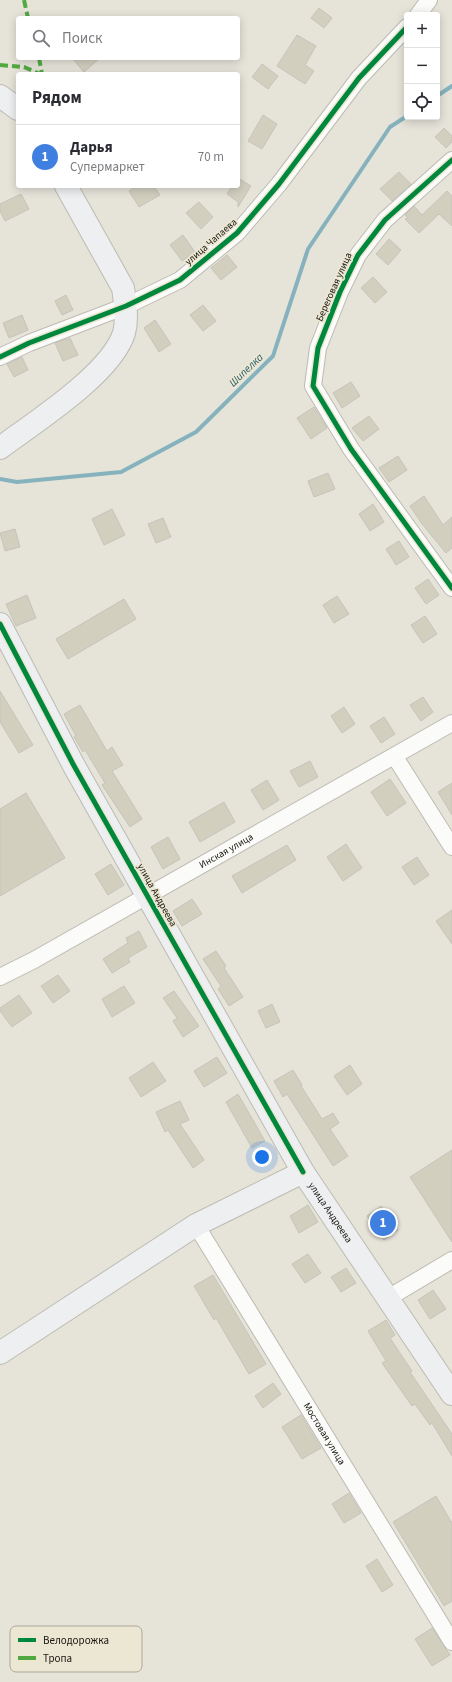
<!DOCTYPE html>
<html lang="ru">
<head>
<meta charset="utf-8">
<style>
	body { margin:0; font-family:"Source Sans 3",sans-serif; background:#f2f2f3; color:#2b2b33 }
	.controls { position:absolute; right:12px; top:12px; display:grid; overflow:hidden; border-radius:4px; box-shadow:0 2px 10px #0003 }
	.controls button { width:36px; height:36px; display:grid; place-items:center; padding:0; border:0; border-bottom:1px solid #e1e1e2; background:#fff; color:#2b2b33; font:20px sans-serif }
	.you { position:absolute; left:262px; top:1157px; width:14px; height:14px; margin:-10px; border:3px solid #fff; border-radius:50%; background:#1a73e8; box-shadow:0 0 0 6px #1a73e833 }
	.badge { display:grid; place-items:center; width:26px; height:26px; border-radius:50%; background:#0f766e; color:#fff; font-size:13px; font-weight:700 }
	.pin { position:absolute; translate:-50% -50%; border:2px solid #fff; box-shadow:0 1px 4px #0006 }
	.list { margin:0; padding:0; list-style:none }
	h2 { display:flex; justify-content:space-between; align-items:center; height:52px; margin:0; padding:0 16px; font-size:17px }
	h2 small { font-size:13px; font-weight:400; color:#7c7c81 }
	.list li { display:grid; grid-template-columns:26px 1fr auto; gap:12px; align-items:center; box-sizing:border-box; height:64px; padding:0 16px; border-top:1px solid #e1e1e2 }
	.list b { display:block; font-size:15px; white-space:nowrap }
	.list p { margin:0; font-size:13px; white-space:nowrap; color:#7c7c81 }
	.list em { font-size:13px; font-style:normal; color:#7c7c81 }
	.icon { flex:none; width:22px; height:22px; fill:none; stroke:currentColor; stroke-width:2; stroke-linecap:round; stroke-linejoin:round }
	.map { position:relative; flex:none; width:452px; height:1682px; overflow:hidden }
	.search { position:absolute; background:#fff; box-shadow:0 2px 10px #0003; left:16px; top:16px; width:224px; height:44px; display:flex; align-items:center; gap:10px; box-sizing:border-box; padding:0 14px; border-radius:4px; color:#7c7c81; font-size:15px }
	.panel { position:absolute; background:#fff; box-shadow:0 2px 10px #0003; left:16px; top:72px; width:224px; height:116px; border-radius:4px }
	.map>svg:first-child { display:block }
</style>
</head>
<body>
<div class="map">
<svg width="452" height="1682" viewBox="0 0 452 1682">
	<rect width="100%" height="100%" fill="#e6e4d9"/>
	<g fill="none" stroke-linecap="round" stroke-linejoin="round">
		<path stroke="#85b2bd" stroke-width="4" d="M437,96l15,-10
			M0,479l17,3 104,-10 75,-40 77,-76 35,-107 82,-122 17,-11"/>
	</g>
	<path fill="#d2cfbf" stroke="#c6c4bb" d="M319,8l13,10 -8,10 -13,-10z
		M297,35l19,11 -11,19 9,6 -9,13 -28,-18z
		M72,58h28l-16,14z
		M262,64l16,12 -10,13 -16,-12z
		M263,115l14,9 -15,25 -14,-8z
		M444,128l8,8v6l-6,6 -11,-11z
		M399,172l12,12 -19,17 -12,-12z
		M238,178l13,8 -13,21v-5l-11,-8 5,-8h6z
		M137,186h17l6,9 -21,12 -10,-16z
		M447,191l5,5v30l-13,-12 -20,19 -14,-14 3,-1 -3,-3 9,-9 8,9z
		M21,194l8,15 -24,12 -5,-10v-7z
		M199,202l14,15 -12,12 -15,-16z
		M183,235l12,17 -13,9 -12,-16z
		M389,239l12,11 -13,15 -12,-11z
		M227,255l10,12 -16,13 -10,-12z
		M373,277l14,15 -12,11 -14,-15z
		M66,295l7,15 -11,5 -7,-14z
		M203,305l13,16 -13,10 -13,-16z
		M22,315l6,15 -19,8 -6,-15z
		M155,320l16,24 -12,8 -15,-24z
		M70,338l8,17 -15,6 -8,-18z
		M22,357l6,13 -14,7 -7,-13z
		M351,382l9,14 -18,12 -9,-15z
		M314,407l13,21 -16,11 -14,-21z
		M369,416l10,13 -16,12 -11,-13z
		M398,456l9,14 -18,12 -10,-14z
		M328,473l7,16 -21,8 -6,-16z
		M424,496l19,29 9,-8v31l-6,5 -24,-29 -12,-18z
		M373,504l11,18 -14,9 -11,-17z
		M112,509l13,26 -21,10 -12,-26z
		M163,518l8,19 -15,6 -8,-19z
		M15,529l5,18 -15,4 -5,-18z
		M399,541l10,16 -13,8 -10,-16z
		M428,579l11,16 -13,9 -11,-16z
		M27,595l9,23 -20,8 -10,-22z
		M337,596l12,18 -15,9 -11,-18z
		M124,599l12,20 -68,40 -12,-20z
		M425,616l12,18 -14,9 -12,-18z
		M0,691l33,54 -14,8 -19,-31z
		M423,697l10,15 -12,9 -11,-16z
		M80,705l27,46 5,-4 11,18 -11,6 30,48 -12,8 -28,-42 3,-2 -20,-33 -2,2 -9,-15 2,-1 -12,-22z
		M344,707l11,17 -13,9 -11,-17z
		M384,717l11,17 -14,9 -11,-17z
		M310,761l8,16 -19,10 -9,-16z
		M390,779l16,24 -19,13 -16,-24z
		M267,780l12,20 -16,10 -12,-20z
		M452,783v32l-14,-23z
		M26,793l39,65 -65,38v-87z
		M224,802l11,20 -35,20 -11,-20z
		M168,837l12,22 -17,10 -12,-22z
		M346,844l16,24 -19,13 -16,-24z
		M287,845l9,15 -54,33 -10,-17z
		M417,857l12,18 -15,10 -12,-18z
		M111,864l13,21 -16,10 -13,-21z
		M192,899l10,15 -20,12 -9,-15z
		M452,910v34l-16,-23z
		M139,931l8,16 -19,11 2,4 -18,11 -9,-14 25,-16 -2,-5z
		M216,951l10,15 -2,2 19,29 -14,9 -11,-17 3,-3 -18,-27z
		M58,975l12,16 -17,12 -12,-17z
		M124,986l11,17 -23,14 -10,-18z
		M174,991l25,35 -16,11 -10,-16 4,-3 -14,-20z
		M19,995l13,18 -20,14 -12,-16v-3z
		M272,1004l8,18 -14,6 -8,-17z
		M217,1057l10,16 -23,14 -10,-16z
		M153,1062l13,19 -25,16 -12,-19z
		M350,1065l12,19 -15,11 -13,-19z
		M293,1070l9,15 -1,1 21,33 11,-6 6,10 -9,6 18,27 -15,10 -46,-72 -4,3 -9,-16z
		M238,1094l27,47 -13,7 -26,-46z
		M180,1101l9,19 -9,4 24,36 -11,8 -25,-38 -3,2 -9,-20z
		M452,1150v92l-42,-65z
		M308,1205l10,17 -19,11 -9,-17z
		M381,1206l17,24 -14,10 -17,-24z
		M308,1254l13,19 -16,10 -13,-19z
		M346,1268l10,15 -15,9 -10,-15z
		M213,1275l53,89 -17,10 -33,-56 -2,2 -20,-34z
		M433,1290l13,19 -16,10 -12,-19z
		M386,1320l9,15 -5,3 22,33 -2,1 42,62v22l-20,-33 -2,2 -15,-21 -3,2 -30,-43 4,-2 -18,-30z
		M273,1383l8,11 -18,14 -8,-12z
		M301,1415l20,33 -19,11 -20,-32z
		M349,1493l12,20 -17,10 -12,-19z
		M436,1496l16,27v78l-8,5 -51,-84z
		M377,1559l16,26 -11,7 -16,-26z
		M432,1628l18,27 -18,11 -17,-27z"/>
	<g fill="none" stroke-linecap="round" stroke-linejoin="round">
		<defs>
			<g id="street">
				<path d="M418,15l11,-15"/>
				<path d="M452,160l-67,60 -27,35 -18,37 -22,56 -5,38 38,63 101,139"/>
				<path d="M0,357l29,-14 97,-37 54,-26 57,-47 42,-49 80,-106 48,-51"/>
				<path d="M395,757l57,90"/>
				<path id="s1" d="M0,977l34,-17 418,-237"/>
				<path id="s2" d="M196,1225l256,417"/>
				<path d="M388,1298l64,-38"/>
			</g>
			<g id="secondary">
				<path d="M0,96l18,13"/>
				<path d="M0,448c35,-26 111,-74 124,-115 4,-14 1,-31 -1,-45l-57,-102"/>
				<path id="s3" d="M0,624l73,140 230,408 149,222"/>
				<path d="M0,1353l196,-128 107,-53"/>
			</g>
		</defs>
		<use href="#street" stroke="#bdbbb2" stroke-width="18"/>
		<use href="#secondary" stroke="#bdbbb2" stroke-width="24"/>
		<use href="#street" stroke="#fbfbf9" stroke-width="16"/>
		<use href="#secondary" stroke="#edeff1" stroke-width="22"/>
		<path stroke="#52a942" stroke-width="4" stroke-dasharray="8 4" stroke-linecap="butt" d="M24,0l4,18
			M39,58l3,16
			M0,65l24,2 16,7"/>
		<defs>
			<path id="cycleway" d="M452,160l-67,60 -27,35 -18,37 -22,56 -5,38 38,63 101,139
				M0,357l29,-14 97,-37 54,-26 57,-47 42,-49 80,-106 48,-51
				M0,624l73,140 230,408"/>
		</defs>
		<use href="#cycleway" stroke="#ece7d3" stroke-width="8"/>
		<use href="#cycleway" stroke="#00873e" stroke-width="5"/>
	</g>
	<g text-anchor="middle" dominant-baseline="central" stroke-width="3.5" stroke-linejoin="round" paint-order="stroke">
		<g font-size="10" fill="#181610" stroke="#ece7d3">
			<text transform="translate(211 242) rotate(-41)">улица Чапаева</text>
			<text transform="translate(334 287) rotate(-66)">Береговая улица</text>
			<text stroke="none"><textPath href="#s1" startOffset="259">Инская улица</textPath></text>
			<text transform="translate(157 895) rotate(61)">улица Андреева</text>
			<text stroke="none"><textPath href="#s3" startOffset="675">улица Андреева</textPath></text>
			<text stroke="none"><textPath href="#s2" startOffset="245">Мостовая улица</textPath></text>
		</g>
		<g font-size="11" font-style="italic" fill="#235969" stroke="#ece7d3">
			<text transform="translate(246 370) rotate(-44)">Шипелка</text>
		</g>
	</g>
	<rect x="10" y="1626" width="132" height="46" rx="6" fill="#ece7d3" stroke="#aca898" stroke-width="1"/>
	<rect x="18" y="1638" width="18" height="4" fill="#00873e"/>
	<rect x="18" y="1656" width="18" height="4" fill="#52a942"/>
	<g font-size="11" fill="#181610">
		<text x="43" y="1644">Велодорожка</text>
		<text x="43" y="1662">Тропа</text>
	</g>
</svg>
<div class="controls">
<button>+</button>
<button>−</button>
<button><svg class="icon" aria-label="locate" viewBox="0 0 24 24"><circle cx="12" cy="12" r="6"/><path d="M12 2v4M12 18v4M2 12h4M18 12h4"/></svg></button>
</div>
<div class="you"></div>
<div class="pin badge" style="left:383px;top:1223px;background:#3f7fe0">1</div>
<div class="search"><svg class="icon" aria-label="search" viewBox="0 0 24 24"><circle cx="10" cy="10" r="6"/><path d="M15 15l6 6"/></svg>Поиск</div>
<section class="panel">
<h2>Рядом<small></small></h2>
<ul class="list">
<li><span class="badge" style="background:#3f7fe0">1</span><div><b>Дарья</b><p>Супермаркет</p></div><em>70 m</em></li>
</ul>
</section>
</div>
</body>
</html>
